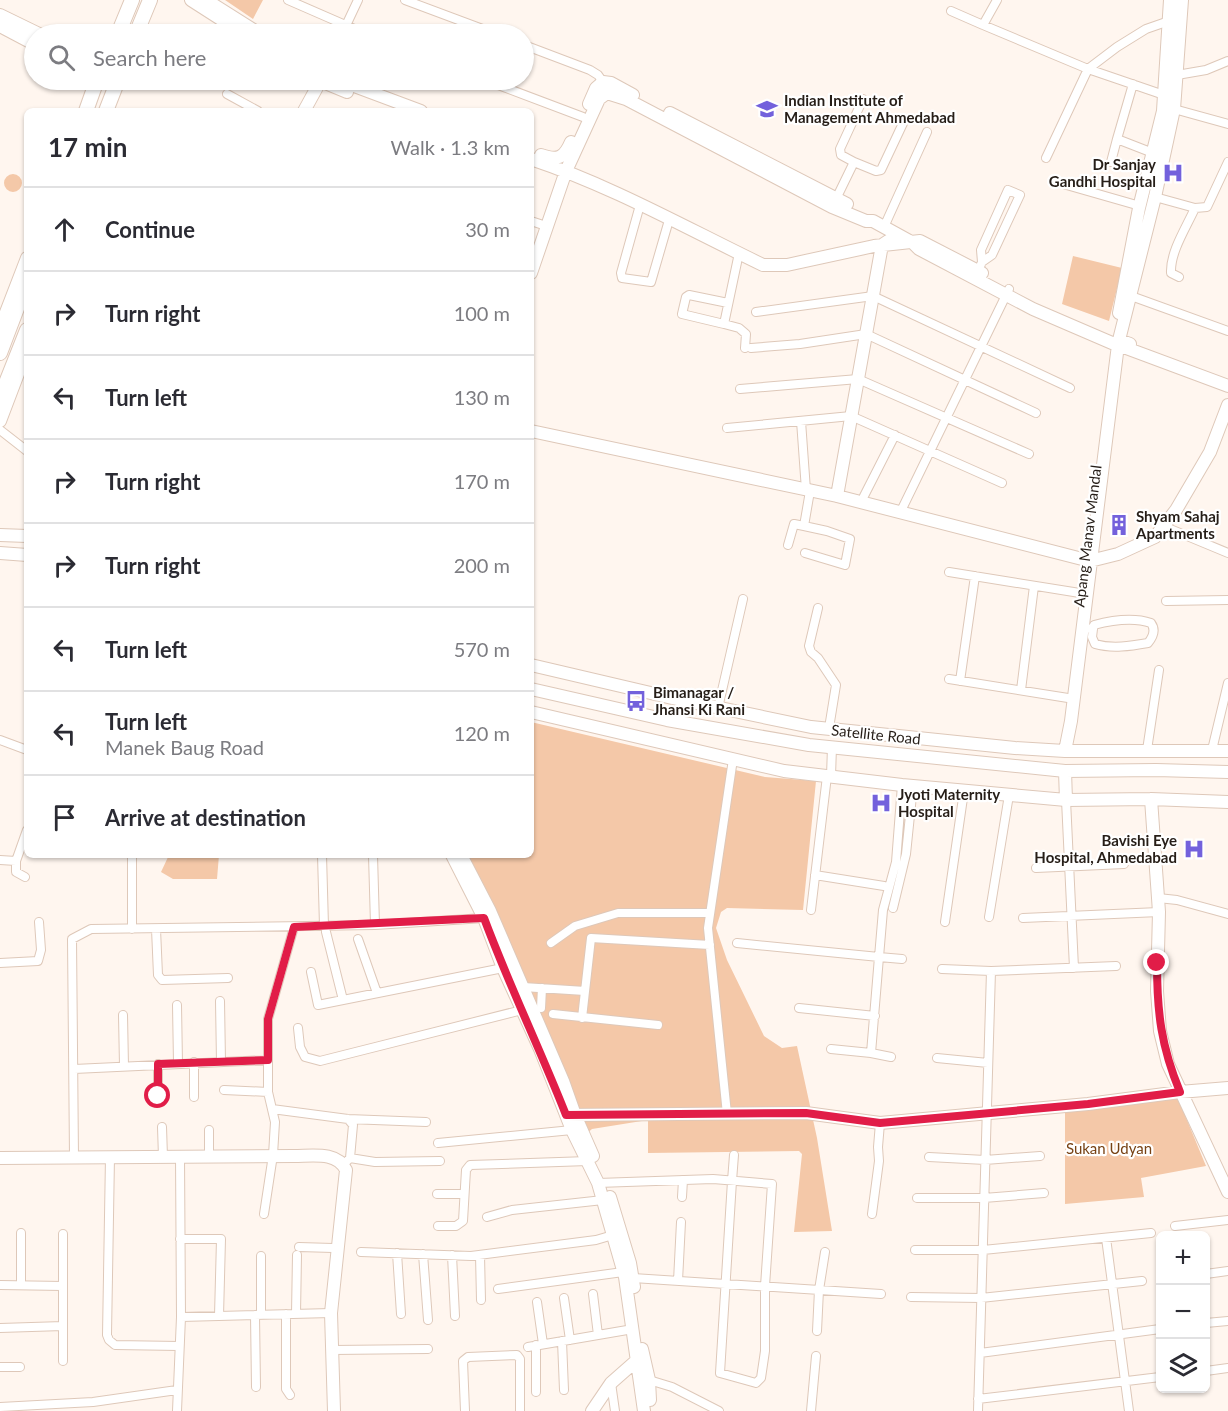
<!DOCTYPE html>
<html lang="en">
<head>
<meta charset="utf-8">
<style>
	body { margin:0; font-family:Lato,sans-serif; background:#f7f7f7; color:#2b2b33 }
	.controls { position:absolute; right:18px; bottom:18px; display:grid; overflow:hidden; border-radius:9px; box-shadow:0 2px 4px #0004 }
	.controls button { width:54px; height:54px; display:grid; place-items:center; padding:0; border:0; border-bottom:2px solid #e1e1e2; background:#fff; color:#2b2b33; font:30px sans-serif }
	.stop { position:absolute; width:18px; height:18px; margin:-14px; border:4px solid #e11d48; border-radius:50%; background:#fff }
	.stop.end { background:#e11d48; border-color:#fff; box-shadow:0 2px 6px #0008 }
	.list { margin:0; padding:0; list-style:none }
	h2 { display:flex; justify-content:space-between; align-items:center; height:78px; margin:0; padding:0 24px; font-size:26px }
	h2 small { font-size:20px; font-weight:400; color:#7c7c81 }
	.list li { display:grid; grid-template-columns:39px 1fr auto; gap:18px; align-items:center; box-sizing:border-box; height:84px; padding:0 24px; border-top:2px solid #e1e1e2 }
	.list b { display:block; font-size:22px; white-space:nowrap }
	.list p { margin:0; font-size:20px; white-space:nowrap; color:#7c7c81 }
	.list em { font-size:20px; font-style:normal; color:#7c7c81 }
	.icon { flex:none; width:33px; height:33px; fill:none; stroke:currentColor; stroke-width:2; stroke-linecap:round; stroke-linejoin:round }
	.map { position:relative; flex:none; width:1228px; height:1411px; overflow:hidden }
	.search { position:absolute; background:#fff; box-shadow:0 2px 4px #0004; left:24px; top:24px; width:510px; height:66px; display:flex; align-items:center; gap:15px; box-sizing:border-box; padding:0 21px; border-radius:33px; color:#7c7c81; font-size:22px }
	.panel { position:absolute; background:#fff; box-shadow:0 2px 4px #0004; left:24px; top:108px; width:510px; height:750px; border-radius:9px }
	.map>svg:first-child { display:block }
</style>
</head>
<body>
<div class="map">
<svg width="1228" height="1411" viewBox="0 0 1228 1411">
	<rect width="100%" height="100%" fill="#fff6ef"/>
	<path fill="#f4c8a8" d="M225,0h38l-10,19z
		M4 183a9 9 0 1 1 18 0a9 9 0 1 1-18 0Z
		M1073,256l49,12 -13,53 -47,-17z
		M531,722l234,55 51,4 -13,129 -76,-2 -6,4 -5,16 11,32 37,76 18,12 15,-2 20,92 15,93 -38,1 8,-78 -3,-3 -151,2v-33l-56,9 -7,6 -129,-280h75z
		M169,855h50l-2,24h-44l-12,-7z
		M1177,1096l29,70 -65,12 3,19 -79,7v-94z"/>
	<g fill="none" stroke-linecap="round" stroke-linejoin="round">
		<defs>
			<path id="street" d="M288,0l78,34
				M405,0l91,34
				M997,0l-14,25 105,44 79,27
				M951,11l32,14
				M342,34l16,-34
				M524,45l66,25 8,5 5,7
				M1177,75l29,-5 22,-9
				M485,80l98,37
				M227,94l31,17
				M1174,109l54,15
				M1117,139l16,-55
				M1046,158l42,-89 29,-22 29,-18 23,-8
				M854,162l22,9 5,-1 24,-51
				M1111,162l6,-23 36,14
				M1063,184l77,22
				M1155,197l40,11c-9,20 -25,44 -24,65l8,4
				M836,199l18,-37 -13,-7 -1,-6 23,-50
				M640,205l-19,68 1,5 29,4 18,-62
				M1195,208l12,-1 21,-45
				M531,221l15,5
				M884,227l43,-95
				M978,271l4,-9 -1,-12 27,-60 12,5 -28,60 -10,7
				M1131,296l97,35
				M728,303l-39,-8 -3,2 -4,17 42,10 15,-71
				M756,312l117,-16 197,92
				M724,324l15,4 7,6 -1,14
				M751,348l49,-4 66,-10 170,79
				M740,389l118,-10 171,75
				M801,421l5,69
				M727,428l124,-12 151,67
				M0,430l27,21
				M864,496l31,-61
				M900,513l109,-224
				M804,526l23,5 23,8 -5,26 -40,-12
				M1163,526l65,27
				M788,545l6,-21 10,2 6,-35
				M949,572l137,22
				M1166,601l62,-1
				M818,608l-9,38 2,6 7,6 18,27 -7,43
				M1083,628l10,1 1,-4c19,-5 39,-8 57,-2 5,7 2,14 -3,20 -17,3 -36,6 -53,1l-3,-7 1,-8
				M949,679l119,19
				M960,681l15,-105
				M1021,690l13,-104
				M718,708l25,-109
				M0,740l27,10
				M1147,750l12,-80
				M1212,750l16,-67
				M831,776l1,-29
				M902,785l-6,77 -13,48 -4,47 23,2
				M1066,800l8,168
				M132,855v74
				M322,855l2,71
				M373,855l2,70
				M0,860l16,1 11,-31
				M16,861v11l9,5
				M1036,868l88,-4
				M815,875l69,11
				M1158,898l19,2 51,14
				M893,908l13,-54 7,-68
				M811,910l16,-134
				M989,917l20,-122
				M1023,918l136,-6
				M945,922l19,-131
				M156,929l2,46 4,5 66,-2
				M326,932l17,68
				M358,939l19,54
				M551,943l24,-17 43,-13h92
				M737,943l142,14 -8,96 -40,-4
				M0,963l38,-2 3,-11 -2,-28
				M942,969l49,2
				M311,972l7,33 185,-37
				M523,987l62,4
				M220,1001l1,61
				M177,1005l1,58
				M541,1008l1,-20
				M799,1008l76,8
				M553,1014l105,11
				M123,1015l1,51
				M582,1018l9,-80 119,7
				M298,1028l2,19 5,10 15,4 202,-51
				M871,1053l20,4
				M937,1058l51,5
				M158,1064v32
				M74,1069l194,-9
				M224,1090l44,2
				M194,1097v-35
				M272,1109l76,10 78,3
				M727,1114l-19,-186 25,-169
				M162,1127l1,30
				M209,1130v26
				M438,1143l134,-13
				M180,1156l1,161
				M74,1157l-2,-218 19,-10 284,-4 109,-7
				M110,1157l-3,178 2,5 6,5 64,1
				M929,1157l56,3 55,-4
				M350,1158l25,4 65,-1
				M347,1161l3,-3 3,-33 -5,-6
				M598,1183l115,-4 59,5 -7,102v65l-4,27 -5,5 -36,-10 12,-192 2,-26
				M437,1194h27
				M682,1197l1,-17
				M917,1198h67l60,-5
				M264,1214l9,-59 2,-33 -7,-30v-73l26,-92
				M872,1214l7,-53 -1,-14 2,-24
				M487,1217l25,-7 91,-10
				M438,1226h18l7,-5 3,-51 4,-5 118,-4
				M1175,1226l53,-6
				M21,1233v52
				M63,1234v127
				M1106,1238l23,173
				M180,1239h41l-2,77
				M299,1247l34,1
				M915,1250h68l168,-17
				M361,1252l110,4 125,-16 17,-5
				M397,1253l4,61
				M423,1254l5,66
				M452,1255l3,61
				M480,1255l1,45
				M261,1256v59
				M1206,1274l22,-3
				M633,1278l248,16
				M678,1281l3,-59
				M0,1285l63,1
				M498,1289l125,-17
				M593,1294l5,41
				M911,1297l70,1 161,-17
				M564,1298l6,42
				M537,1302l6,42
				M286,1314v75l4,6
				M296,1314l1,-59
				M255,1315l1,72
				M1206,1323l22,-2
				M0,1328l63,-2
				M817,1331l2,-41 6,-38
				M562,1341l2,49
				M536,1345v47
				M528,1347l105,-18
				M332,1350l96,-1
				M980,1353l180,-24
				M0,1367h20
				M1206,1371l22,-3
				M649,1380l23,7 47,24
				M611,1383l4,28
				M978,1399l182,-22
				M0,1407l93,-5 84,-12
				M177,1411l4,-94 150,-4
				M465,1411l-2,-50 5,-4 49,-2 3,4v52
				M811,1411l5,-55
				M978,1411l13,-440 125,-5"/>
			<path id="secondary" d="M191,0l53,34
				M206,0l54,34
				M0,15l39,19
				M0,26l34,18
				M104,80l12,5
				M318,80l29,12
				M338,80l83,31
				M589,104l7,-16 7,-6 8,1 22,12
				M304,111l17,-31
				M670,113l177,91
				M541,155c17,6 23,3 30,-13
				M531,159c81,27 155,69 232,106h24l87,-19 46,-5 62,32
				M531,273l35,-102 33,-72 8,-6 19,6 206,108 34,14h7l40,22 6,6 114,60 79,34
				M1119,313l20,-105 24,-97 7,-111
				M0,328l27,-70
				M1130,344l-11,-4 36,-143 19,-88 8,-109
				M0,421l27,-71
				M531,431l306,65 253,65 28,-7 37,-17 21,-27 34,-58 18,-47
				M837,496l45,-251 6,-4
				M0,535l27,1
				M0,553l27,2
				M531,665l141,33 139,29 204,21 50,3h163
				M531,689l136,31 142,25 256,26 91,-1 72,2
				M531,712l253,59 118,14 164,15
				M1065,751l6,-30 47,-376 110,41
				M1065,771l1,29 85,-1 77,3
				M1151,799l8,113 -2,79 3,40 8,33 60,128
				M452,855l32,63 19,50 37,81 32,81 26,53 27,94 19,134
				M461,855l29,56 73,170 12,34 18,41
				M566,1115l240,-2 74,10 208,-19 92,-12 48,-4
				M0,1158l294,-2c18,0 43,-5 52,14l-15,143 3,98
				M610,1197l20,66 4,24
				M642,1349l7,31 1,20
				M592,1411l19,-28 25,-22"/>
			<path id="primary" d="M118,34l14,-34
				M136,34l14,-34
				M86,111l11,-31
				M106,111l12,-31
				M0,353l27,-71
				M0,398l27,-68"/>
		</defs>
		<use href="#street" stroke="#dec8b9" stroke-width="10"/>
		<use href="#secondary" stroke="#dec8b9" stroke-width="14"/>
		<use href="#primary" stroke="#dec8b9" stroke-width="16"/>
		<use href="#street" stroke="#fff" stroke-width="8"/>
		<use href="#secondary" stroke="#fff" stroke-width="12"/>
		<use href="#primary" stroke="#fff" stroke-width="14"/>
	</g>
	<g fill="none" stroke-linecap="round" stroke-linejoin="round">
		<path stroke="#e11d48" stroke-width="8" d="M158,1096v-32l110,-4v-41l26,-92 190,-9c25,67 56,131 82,197l240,-2 74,10 208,-19 92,-12c-19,-46 -23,-80 -23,-129"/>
	</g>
	<defs>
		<symbol id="university-bare" viewBox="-9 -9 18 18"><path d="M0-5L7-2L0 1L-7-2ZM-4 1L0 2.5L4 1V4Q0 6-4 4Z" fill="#7361dc" stroke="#fff" stroke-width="2.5" paint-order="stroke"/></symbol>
		<symbol id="hospital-bare" viewBox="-9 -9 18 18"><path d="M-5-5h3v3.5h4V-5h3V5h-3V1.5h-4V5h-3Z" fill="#7361dc" stroke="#fff" stroke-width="2.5" paint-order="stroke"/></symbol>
		<symbol id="building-bare" viewBox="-9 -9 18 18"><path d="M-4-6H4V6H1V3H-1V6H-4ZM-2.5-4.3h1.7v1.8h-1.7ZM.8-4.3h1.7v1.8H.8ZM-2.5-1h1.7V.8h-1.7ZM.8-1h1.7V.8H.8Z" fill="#7361dc" stroke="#fff" stroke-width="2.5" paint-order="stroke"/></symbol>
		<symbol id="bus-bare" viewBox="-9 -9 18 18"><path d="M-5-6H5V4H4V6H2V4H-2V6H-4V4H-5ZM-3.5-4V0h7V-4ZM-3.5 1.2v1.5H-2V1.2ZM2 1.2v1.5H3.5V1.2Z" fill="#7361dc" stroke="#fff" stroke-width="2.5" paint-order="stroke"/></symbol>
	</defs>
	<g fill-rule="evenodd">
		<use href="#university-bare" x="752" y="94" width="30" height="30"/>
		<use href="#hospital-bare" x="1158" y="158" width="30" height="30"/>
		<use href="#building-bare" x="1104" y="510" width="30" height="30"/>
		<use href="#bus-bare" x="621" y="686" width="30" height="30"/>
		<use href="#hospital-bare" x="866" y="788" width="30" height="30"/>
		<use href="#hospital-bare" x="1179" y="834" width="30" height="30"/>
	</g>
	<g text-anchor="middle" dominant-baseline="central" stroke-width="4.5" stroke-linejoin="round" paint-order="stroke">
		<g font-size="15" font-weight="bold" fill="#261e18" stroke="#fff" text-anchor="start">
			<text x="784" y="100">Indian Institute of<tspan x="784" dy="17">Management Ahmedabad</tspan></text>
			<text x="1156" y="164" text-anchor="end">Dr Sanjay<tspan x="1156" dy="17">Gandhi Hospital</tspan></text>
			<text x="1136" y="516">Shyam Sahaj<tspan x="1136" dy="17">Apartments</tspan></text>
			<text x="653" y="692">Bimanagar /<tspan x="653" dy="17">Jhansi Ki Rani</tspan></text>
			<text x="898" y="794">Jyoti Maternity<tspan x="898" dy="17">Hospital</tspan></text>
			<text x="1177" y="840" text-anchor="end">Bavishi Eye<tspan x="1177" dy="17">Hospital, Ahmedabad</tspan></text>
		</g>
		<g font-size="15" fill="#261e18" stroke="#fff">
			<text transform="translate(1087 536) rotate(-83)">Apang Manav Mandal</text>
			<text transform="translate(876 734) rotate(6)">Satellite Road</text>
		</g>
		<g font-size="15" fill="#774214" stroke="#fff">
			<text x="1109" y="1148">Sukan Udyan</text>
		</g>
	</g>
</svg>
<div class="controls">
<button>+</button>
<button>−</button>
<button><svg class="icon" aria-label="layers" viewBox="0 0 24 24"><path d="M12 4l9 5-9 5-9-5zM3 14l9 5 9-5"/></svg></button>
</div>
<div class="stop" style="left:158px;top:1096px"></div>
<div class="stop end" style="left:1157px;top:963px"></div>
<div class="search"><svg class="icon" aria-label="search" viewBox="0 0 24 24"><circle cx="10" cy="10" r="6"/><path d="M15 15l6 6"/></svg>Search here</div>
<section class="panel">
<h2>17 min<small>Walk · 1.3 km</small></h2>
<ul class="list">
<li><svg class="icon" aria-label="ahead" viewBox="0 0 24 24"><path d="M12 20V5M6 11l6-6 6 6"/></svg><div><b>Continue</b></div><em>30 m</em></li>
<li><svg class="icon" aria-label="right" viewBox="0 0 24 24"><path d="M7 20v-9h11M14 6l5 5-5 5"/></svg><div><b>Turn right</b></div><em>100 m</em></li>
<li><svg class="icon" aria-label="left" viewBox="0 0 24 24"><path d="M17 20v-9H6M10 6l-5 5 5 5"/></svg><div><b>Turn left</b></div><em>130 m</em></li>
<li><svg class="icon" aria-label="right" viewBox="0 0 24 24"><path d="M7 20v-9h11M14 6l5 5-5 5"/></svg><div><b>Turn right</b></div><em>170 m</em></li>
<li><svg class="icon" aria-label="right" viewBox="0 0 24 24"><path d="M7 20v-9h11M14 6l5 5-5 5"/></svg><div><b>Turn right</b></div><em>200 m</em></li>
<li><svg class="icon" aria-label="left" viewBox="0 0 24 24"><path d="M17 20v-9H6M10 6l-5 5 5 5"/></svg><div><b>Turn left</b></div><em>570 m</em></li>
<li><svg class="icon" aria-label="left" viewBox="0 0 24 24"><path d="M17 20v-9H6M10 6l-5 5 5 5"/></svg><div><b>Turn left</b><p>Manek Baug Road</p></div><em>120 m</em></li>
<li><svg class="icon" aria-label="arrive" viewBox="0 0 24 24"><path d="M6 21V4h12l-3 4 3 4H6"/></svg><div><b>Arrive at destination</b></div></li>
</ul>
</section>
</div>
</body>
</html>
